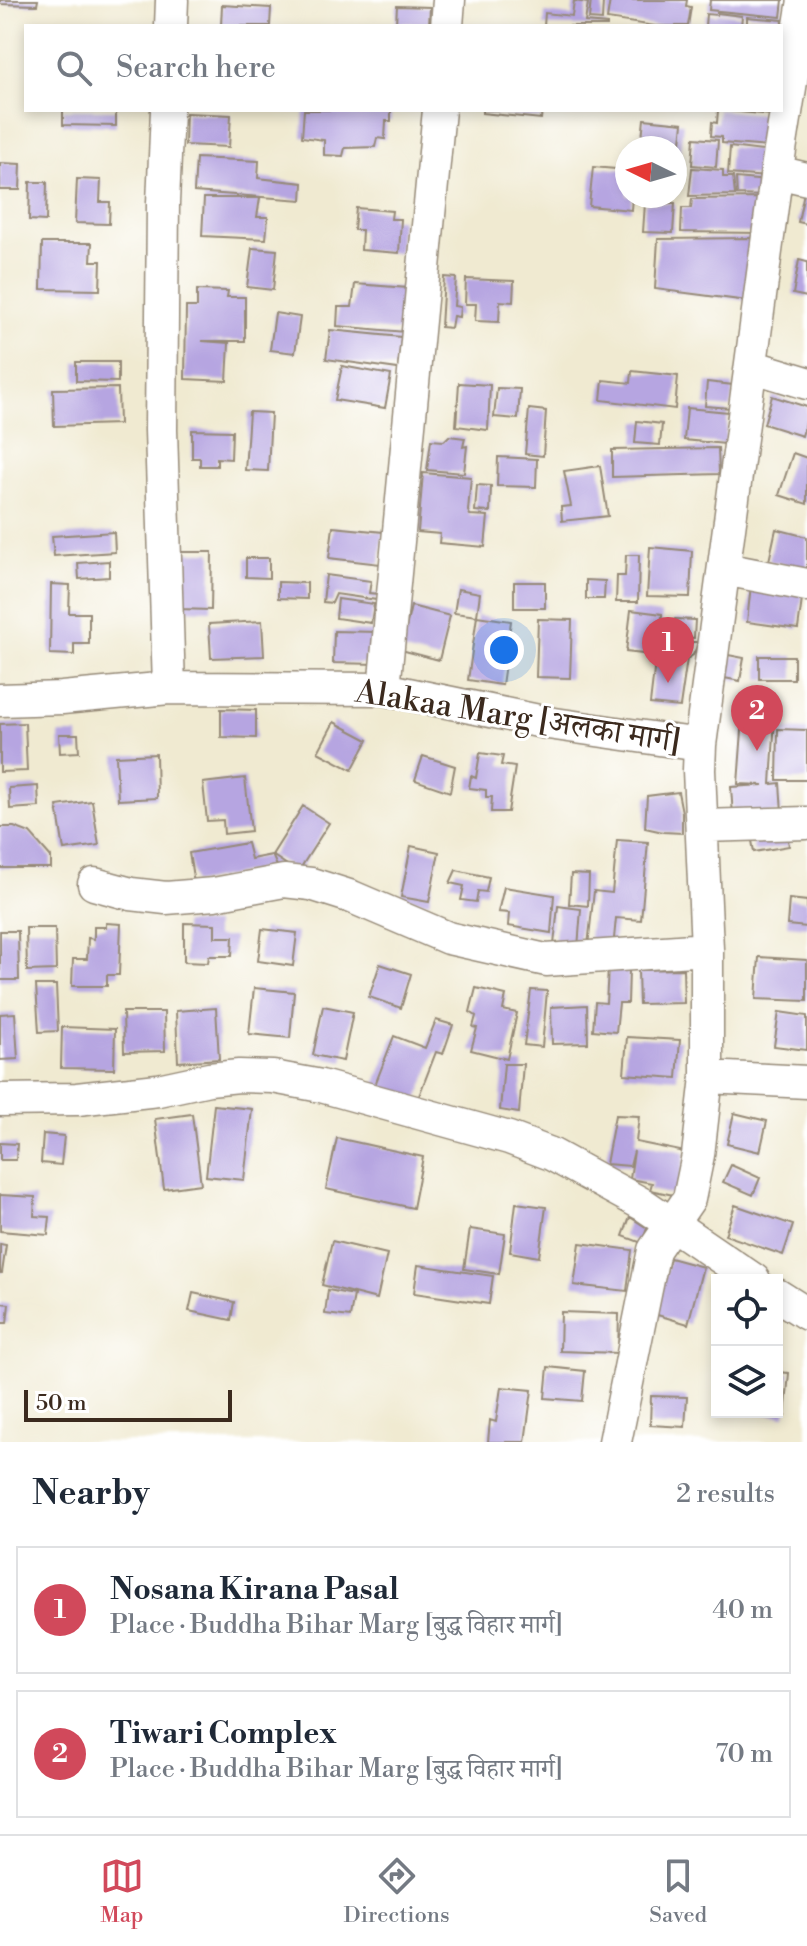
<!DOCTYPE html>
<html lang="en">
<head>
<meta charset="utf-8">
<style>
	body { margin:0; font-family:"Libre Bodoni","Noto Serif Devanagari",serif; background:#f2f2f3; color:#1f2937 }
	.controls { position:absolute; right:24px; bottom:24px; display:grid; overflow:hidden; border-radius:0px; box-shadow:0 4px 12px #0003 }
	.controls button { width:72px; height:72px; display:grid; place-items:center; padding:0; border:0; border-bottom:2px solid #e0e1e3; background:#fff; color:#1f2937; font:40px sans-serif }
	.compass { position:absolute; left:615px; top:136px; width:72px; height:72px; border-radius:50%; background:#fff; box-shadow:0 4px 12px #0003; rotate:275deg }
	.scale { position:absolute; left:24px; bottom:20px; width:208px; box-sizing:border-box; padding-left:8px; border:4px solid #3b2a1e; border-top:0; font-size:22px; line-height:28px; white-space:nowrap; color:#3b2a1e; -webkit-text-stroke:6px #fff; paint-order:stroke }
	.you { position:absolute; left:504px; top:650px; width:28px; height:28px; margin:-20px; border:6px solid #fff; border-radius:50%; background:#1a73e8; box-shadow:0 0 0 12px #1a73e833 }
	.badge { display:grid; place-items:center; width:52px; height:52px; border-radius:50%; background:#d1495b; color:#fff; font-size:26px; font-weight:700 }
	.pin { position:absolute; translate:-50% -66px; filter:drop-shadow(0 2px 4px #0008) }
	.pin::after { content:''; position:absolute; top:42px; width:28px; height:24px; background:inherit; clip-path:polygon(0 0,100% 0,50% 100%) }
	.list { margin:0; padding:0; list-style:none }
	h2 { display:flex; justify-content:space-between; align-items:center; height:104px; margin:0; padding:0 32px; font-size:34px }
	h2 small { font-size:26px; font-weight:400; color:#747a83 }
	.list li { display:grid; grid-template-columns:52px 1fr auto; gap:24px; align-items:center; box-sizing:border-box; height:128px; margin:0 16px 16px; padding:0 16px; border:2px solid #e0e1e3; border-radius:0px }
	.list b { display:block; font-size:30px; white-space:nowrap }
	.list p { margin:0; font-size:26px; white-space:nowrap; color:#747a83 }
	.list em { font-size:26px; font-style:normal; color:#747a83 }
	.icon { flex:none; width:44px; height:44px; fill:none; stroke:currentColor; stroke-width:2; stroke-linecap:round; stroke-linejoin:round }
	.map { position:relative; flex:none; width:807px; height:1442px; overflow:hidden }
	.search { position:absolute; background:#fff; box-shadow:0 4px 12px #0003; left:24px; right:24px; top:24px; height:88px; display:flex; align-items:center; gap:20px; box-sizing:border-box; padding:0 28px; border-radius:0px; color:#747a83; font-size:30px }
	.sheet { height:392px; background:#fff }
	nav { display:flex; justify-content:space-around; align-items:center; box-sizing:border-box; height:112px; border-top:2px solid #e0e1e3; background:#fff; font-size:22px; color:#747a83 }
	nav a { display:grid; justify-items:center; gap:4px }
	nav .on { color:#d1495b }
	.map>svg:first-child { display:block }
</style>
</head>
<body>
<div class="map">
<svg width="807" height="1442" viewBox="0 0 807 1442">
	<rect width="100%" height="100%" fill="#fff"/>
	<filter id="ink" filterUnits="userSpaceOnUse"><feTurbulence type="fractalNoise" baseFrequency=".0125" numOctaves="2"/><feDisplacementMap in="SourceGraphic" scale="16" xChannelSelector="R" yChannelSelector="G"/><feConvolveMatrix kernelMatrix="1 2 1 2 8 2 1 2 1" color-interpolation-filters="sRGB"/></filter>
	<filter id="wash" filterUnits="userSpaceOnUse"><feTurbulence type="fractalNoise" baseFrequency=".006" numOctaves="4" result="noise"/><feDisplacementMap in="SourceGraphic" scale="32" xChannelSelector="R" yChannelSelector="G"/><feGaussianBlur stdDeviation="1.8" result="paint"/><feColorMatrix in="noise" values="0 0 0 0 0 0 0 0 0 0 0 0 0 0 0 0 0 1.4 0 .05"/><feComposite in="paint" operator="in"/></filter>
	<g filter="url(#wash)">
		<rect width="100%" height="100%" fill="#f0ead1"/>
		<g id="blocks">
			<path fill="#b6a5e1" d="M0,0h38l-1,5 -37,-1z
				M591,0l12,1 -1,19 -13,-1z
				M610,0h77l-1,6 5,1 -3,19h-33l-48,-7z
				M710,0h73l-2,17 -72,-7z
				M574,1l14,2 -3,19 22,2v2h-63l1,-13 27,3z
				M222,5l49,3 -1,18h-49z
				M397,6l33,1 -1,17 -33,-1z
				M717,13l25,3 -1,10h-36l1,-12 11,1z
				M747,17l36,3 -1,6h-35z
				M63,110h53v16l-53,-1z
				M304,110h87v11h-5l-1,18 -8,-1 -2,9 -30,1 -2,8 -19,-1v-15l-22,-3z
				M482,110h60l-1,9 -59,-6z
				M718,110l55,5 -4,32 -47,-4v-6l-11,-1 1,-14 5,1z
				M186,113l45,2 -2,32 -44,-2z
				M644,119l39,4 -3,29h-5v-4h-34z
				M694,138l24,2 -2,27 -24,-2z
				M730,147l41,5 -3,25 -40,-3z
				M196,158l63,3 -1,17 45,5 -1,17 -108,-8z
				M0,163l21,1 -1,26h-20z
				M593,167l34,3v26h5l-1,14 -42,-4z
				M692,168l31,2v7h10l2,18 -46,1z
				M736,178l31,3 -1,15 -29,-1z
				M77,179l24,1 -1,22h10l-1,22 -34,-1z
				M30,182h17l-1,39 -17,-1z
				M804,192l3,1v31l-9,-2z
				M204,198h56l-3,19h11l-2,22 -64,-3z
				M762,198l-1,35 -80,-1 1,-24h9l1,-9z
				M645,203h30l-2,30 -30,-1z
				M356,208l36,3 -1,8h10l-2,34 -38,-3 1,-20h-8z
				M753,238l-5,63 -93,-12 3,-50z
				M42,243h50l-1,18h10l-1,29 -59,-1z
				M252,248l25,2 -4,40 -26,-3z
				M799,260l8,2v35l-14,-3z
				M444,277l12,1 -2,28 6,1 -1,10 -6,-1 -2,12 -10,-1z
				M466,279l48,2 -1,21 -13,-1 -1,21 -24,-1 1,-17h-11z
				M355,284l53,4 -3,44 -68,-6 1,-19h14z
				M197,290l31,1 -1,6h18v44h-43l27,2 -2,38 -42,-2 1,-72h11z
				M275,313l25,4 -5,36 -25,-3z
				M330,330l71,7 -3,32 -72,-10z
				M76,362h42v20l-42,-1z
				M342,366l49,9 -6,33 -50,-8z
				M632,371l46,5 -3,33 -74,-9 2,-20 28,3z
				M707,382l26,3 -2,23 -26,-2z
				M459,383l31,2 -2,45 -32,-4z
				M118,388l1,36 -65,2 -1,-37z
				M497,388l23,1 -2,30 -24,-2z
				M772,396l35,11v12l-5,17 -38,-12z
				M687,408l41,4 -3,32 -41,-4z
				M529,409l17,2 -3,45 -18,-2z
				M249,412l22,1 -3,58 -23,-1z
				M637,421l25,3 -2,21 -25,-2z
				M192,430l40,1 -1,28 -14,-1v8h-17v-8h-8z
				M449,436l16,2 -2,9 4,-1 -3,27 -37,-3 4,-30 13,1z
				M718,448l1,26 -107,3v-27z
				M793,453l14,5v46l-28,-9z
				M498,457l39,2 -1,28 -39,-1z
				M600,466l8,50 -46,5 -1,-14 10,-1 -7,-35z
				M423,473l48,4 -3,34 2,4 18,1 -3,31 -46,-4 1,-9 -22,-2z
				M477,485l14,1 -1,26 -15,-1z
				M333,527l50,5 -3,32 -51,-6z
				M776,529l31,8v33l-38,-9z
				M114,532l1,20 -61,4 -2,-20z
				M650,547l42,4 -2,46 -43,-1z
				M180,552h32l-1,58 -32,-1z
				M626,555h13l-1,47h-22l1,-26h8z
				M246,558h23v20l-23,-1z
				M109,561v16l-30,2 -1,-16z
				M326,575l45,6 -2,12 9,1 -1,6 -41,-6 -4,9 -9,-1z
				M586,580l19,1 -1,18h-18z
				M278,582l29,1v16l-29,-1z
				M514,582h31v26h-31z
				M51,584l19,1 -1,28h20v31h-15v11l-24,-1z
				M751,585l52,7 -5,37 -51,-7z
				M458,589l22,4 -3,23 -23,-3z
				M338,599l36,5 -3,19 -35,-5z
				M411,606l39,10 -11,44 -38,-10z
				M631,610l31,4 -1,28h38l-6,13 -6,4 -7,48 -30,-3 5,-42 32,-3 -61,-7z
				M477,616l34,5 -9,64 -34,-5z
				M538,619l34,1 -2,58 -34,-1z
				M675,619l20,1 -1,18 -21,-1z
				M262,621l2,35 -53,2 -2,-34z
				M334,631l43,1v32l-44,-1z
				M723,654l21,4 -4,23 -21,-4z
				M759,656h35v23h-35z
				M221,709l35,1v28l-35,-1z
				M743,717l32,1 -4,66 9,-1 2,29 -49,4 -2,-29 32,-2 -25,-1z
				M334,722l34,18 -16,30 -34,-18z
				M25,723l2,48 -27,1v-48z
				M778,729l29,1v50h-30z
				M59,734h19l1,18 -19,1z
				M480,753l23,3 -2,9 14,2 -7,45h-17l1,-15h-6v-7l-17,-2 2,-12 5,2z
				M156,754l1,44 -39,2 -2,-44z
				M423,756l32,10 -5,26 -35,-12z
				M245,778l6,53 -27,3 -1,-14 -16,1 -4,-38z
				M38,786l1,21 -29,2 -1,-21z
				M678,792l4,20v21l-19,-1 -18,-4 2,-32z
				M92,801l7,44 -35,5 -7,-44z
				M303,806l26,17 -31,49 -26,-17z
				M0,827h14l16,6 21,24v11h-51z
				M786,828l3,18 -35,6 -3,-17z
				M617,840l31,2 -7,78 -25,-2 -3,31 -25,-3 6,-55 18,2z
				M247,843l4,16 21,-4 5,11 -83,17 -5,-30z
				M411,846l28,6 -10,50 -28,-5z
				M456,870l33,7 -3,15 -8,-1 -2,11 -15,-2 3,-14 -14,-3z
				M571,874l18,1 -1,31 -19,-2z
				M504,887l50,8 -3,38 -43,-7 1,-13 -11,-1z
				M789,899l18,2v26l-20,-2z
				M558,906l23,3 -3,39 -24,-3z
				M106,923l15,1 -2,51h-12v11h-35l1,-27h14l1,-21 6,1v-12h12z
				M184,923l31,1v13h18l-1,19h-23l-1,7 -24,-1z
				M26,928h29l1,42 -29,1z
				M262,929l35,4 -4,33 -35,-5z
				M0,931h18l1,49h-19z
				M759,957l48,3v41l-51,-2z
				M380,964l31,10 -10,34 -32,-11z
				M608,969l21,1 -1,33h-9l-3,29 -23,-2 2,-28 11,1z
				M683,969l1,34 -45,1 -1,-34z
				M36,985h20l2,46 -19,1z
				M254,988l40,4 -4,46 -41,-4z
				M476,988l30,7 -3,15 14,3 -10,46 -36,-9 6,-22 -4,-1 3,-11 -6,-4z
				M531,990l16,1 -5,56 -18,-2z
				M587,1005l1,38 -36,1 -1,-37z
				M323,1006l30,6 -10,49 -30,-6z
				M216,1008l3,51 -41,3 -2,-51z
				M123,1012h41l1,39 -41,1z
				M779,1012l28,4v34l-33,-4z
				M15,1013l3,46 -18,1v-46z
				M436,1020l17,5 -10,29 -7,-2 -19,49 -42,-16 19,-49 31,12z
				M62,1027l53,2 -1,40 -53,-1z
				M627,1037l53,3 -3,38 -53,-4z
				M504,1064h19l-4,49 -19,-3z
				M214,1105l38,4 -8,71 -38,-4z
				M734,1113l33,8 -7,31 -33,-8z
				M192,1114l9,70 -37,5 -9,-70z
				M615,1115l24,1 -3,26 49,10 -7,44 -28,-6 2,-7 -22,-4 4,-28 -4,15 -24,-2z
				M43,1134l21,2 -3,29 -20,-2z
				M337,1138l86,19 -10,51 -87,-19z
				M0,1143l17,1 -1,16h-16z
				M731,1165l29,13 -7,17 -30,-13z
				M0,1195l35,2 -1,19 16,1 -2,18 -48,-4z
				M516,1203l30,4 -7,50 -29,-5z
				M735,1205l58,20 -10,30 -58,-20z
				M630,1217l17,11 -5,15 -19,-7z
				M470,1229l35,5 -6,40 -35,-5z
				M332,1241l55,13 -10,45 -55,-14z
				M580,1243l52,7 -5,41 -53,-6z
				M0,1244l6,1 -4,28h-2z
				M670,1258l33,9 -15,57 -34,-10z
				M418,1265l75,11 -4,28 -75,-11z
				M328,1290l26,5 -4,22 -25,-3z
				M193,1293l41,9 -3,18 -42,-9z
				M0,1303l9,1 -2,19h-7z
				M561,1312l58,2 -1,39 -58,-2z
				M548,1367l37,4 -3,30 -37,-3z
				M777,1372l12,1 -4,43 -21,-2v-2h13z
				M501,1387l31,3 -7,52h-37l2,-22 6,2z
				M651,1396l36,1 -2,30 -35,-2z"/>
		</g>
	</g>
	<g filter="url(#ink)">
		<use href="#blocks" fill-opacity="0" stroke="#968a78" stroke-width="2"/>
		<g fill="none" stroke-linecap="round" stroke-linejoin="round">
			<defs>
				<path id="minor" d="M171,26l1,-26
					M447,26l2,-26
					M167,110l-4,93 -2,227 8,258
					M777,172l30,7
					M751,366l56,17
					M724,569l83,16
					M384,689l55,-579
					M0,700l62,-2 107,-10 215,1 164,34 152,22
					M702,826l105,-3
					M94,884l37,10 35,4 48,-4 70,-13 27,3 41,13 96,41 98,22 161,-11
					M707,1077l100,5
					M0,1100l77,-1 81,-9 51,-11 30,-3 34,1 48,9 188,52 42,16 93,51 110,75
					M777,1295l30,19
					M615,1442l39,-192 35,-51 9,-44 9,-78v-128l-8,-179 1,-25 77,-576 27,-169"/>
			</defs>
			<use href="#minor" stroke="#968a78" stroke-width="35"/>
			<use href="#minor" stroke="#fff" stroke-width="32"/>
		</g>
	</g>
	<g text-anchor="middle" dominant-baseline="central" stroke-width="6" stroke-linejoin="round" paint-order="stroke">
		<g font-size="32" fill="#3b2a1e" stroke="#fff">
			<text transform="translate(518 717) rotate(9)">Alakaa Marg [अलका मार्ग]</text>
		</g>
	</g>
</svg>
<div class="controls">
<button><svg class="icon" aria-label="locate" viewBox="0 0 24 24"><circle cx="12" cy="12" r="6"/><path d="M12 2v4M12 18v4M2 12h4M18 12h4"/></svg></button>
<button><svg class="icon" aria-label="layers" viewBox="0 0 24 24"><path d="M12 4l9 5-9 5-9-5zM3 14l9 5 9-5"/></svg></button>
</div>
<svg class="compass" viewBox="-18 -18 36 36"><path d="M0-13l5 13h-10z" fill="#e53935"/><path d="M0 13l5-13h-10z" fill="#747a83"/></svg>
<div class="scale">50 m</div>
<div class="you"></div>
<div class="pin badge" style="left:668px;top:683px">1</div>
<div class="pin badge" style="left:757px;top:751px">2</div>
<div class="search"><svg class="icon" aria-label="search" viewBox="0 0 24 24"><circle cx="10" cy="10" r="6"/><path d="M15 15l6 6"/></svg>Search here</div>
</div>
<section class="sheet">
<h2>Nearby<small>2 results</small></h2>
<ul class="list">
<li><span class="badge">1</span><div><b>Nosana Kirana Pasal</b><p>Place · Buddha Bihar Marg [बुद्ध विहार मार्ग]</p></div><em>40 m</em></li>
<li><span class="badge">2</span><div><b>Tiwari Complex</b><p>Place · Buddha Bihar Marg [बुद्ध विहार मार्ग]</p></div><em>70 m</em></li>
</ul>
</section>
<nav>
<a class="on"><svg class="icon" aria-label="map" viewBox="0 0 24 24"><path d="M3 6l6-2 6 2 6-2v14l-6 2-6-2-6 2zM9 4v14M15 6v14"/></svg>Map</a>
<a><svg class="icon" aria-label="directions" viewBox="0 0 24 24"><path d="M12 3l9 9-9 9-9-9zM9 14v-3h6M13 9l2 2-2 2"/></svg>Directions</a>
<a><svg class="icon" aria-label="saved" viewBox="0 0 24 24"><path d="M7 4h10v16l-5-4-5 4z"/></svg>Saved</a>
</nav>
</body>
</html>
